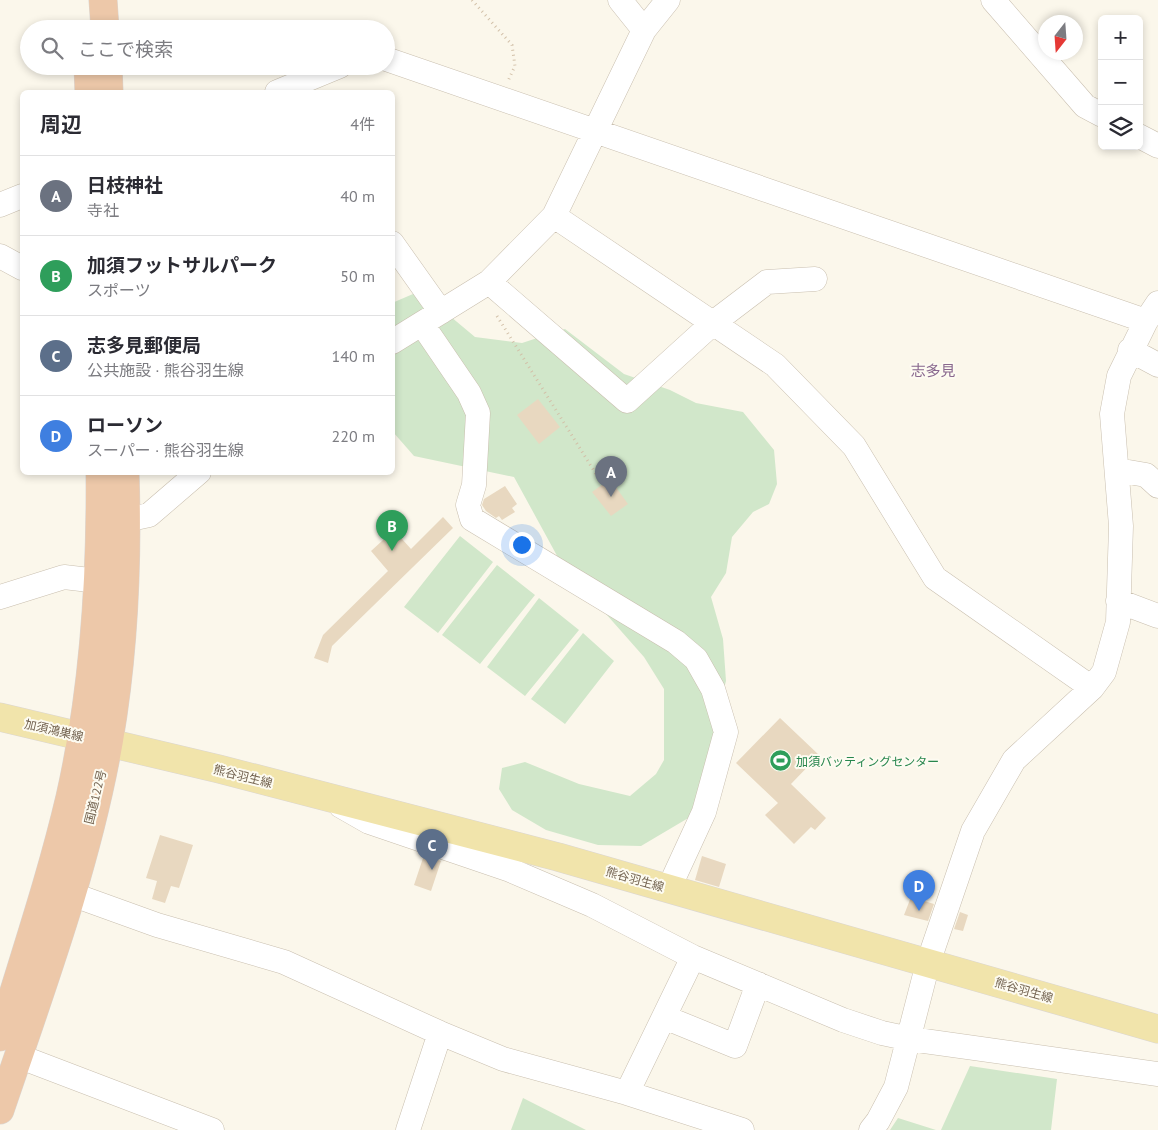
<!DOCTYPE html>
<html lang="ja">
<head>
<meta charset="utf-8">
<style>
	body { margin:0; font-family:"PT Sans","Noto Sans JP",sans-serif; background:#f2f2f3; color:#2b2b33 }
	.controls { position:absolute; right:15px; top:15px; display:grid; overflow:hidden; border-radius:8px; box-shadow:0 2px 8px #0003 }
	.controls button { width:45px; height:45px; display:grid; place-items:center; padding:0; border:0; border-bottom:1px solid #e1e1e2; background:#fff; color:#2b2b33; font:25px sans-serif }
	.compass { position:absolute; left:1038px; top:15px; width:45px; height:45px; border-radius:50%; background:#fff; box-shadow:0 2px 8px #0003; rotate:197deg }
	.you { position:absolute; left:521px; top:544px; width:18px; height:18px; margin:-12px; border:4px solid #fff; border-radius:50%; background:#1a73e8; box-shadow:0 0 0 8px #1a73e833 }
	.badge { display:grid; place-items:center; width:32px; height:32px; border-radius:50%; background:#0f766e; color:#fff; font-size:16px; font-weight:700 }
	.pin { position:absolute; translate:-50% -41px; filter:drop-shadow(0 1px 2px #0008) }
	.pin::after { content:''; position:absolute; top:26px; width:18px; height:15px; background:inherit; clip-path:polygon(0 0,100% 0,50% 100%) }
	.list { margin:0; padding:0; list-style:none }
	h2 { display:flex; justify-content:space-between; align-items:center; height:65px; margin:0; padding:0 20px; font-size:21px }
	h2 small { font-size:16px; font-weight:400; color:#7c7c81 }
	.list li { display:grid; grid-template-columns:32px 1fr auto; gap:15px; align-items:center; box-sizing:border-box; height:80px; padding:0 20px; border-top:1px solid #e1e1e2 }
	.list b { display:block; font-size:19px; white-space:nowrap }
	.list p { margin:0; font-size:16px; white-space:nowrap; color:#7c7c81 }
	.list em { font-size:16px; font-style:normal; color:#7c7c81 }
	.icon { flex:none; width:28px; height:28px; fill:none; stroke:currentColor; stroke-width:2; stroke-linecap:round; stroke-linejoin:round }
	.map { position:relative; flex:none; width:1158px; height:1130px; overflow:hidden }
	.search { position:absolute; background:#fff; box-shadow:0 2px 8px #0003; left:20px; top:20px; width:375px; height:55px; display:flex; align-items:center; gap:12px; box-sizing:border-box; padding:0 18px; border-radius:28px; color:#7c7c81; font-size:19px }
	.panel { position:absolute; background:#fff; box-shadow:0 2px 8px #0003; left:20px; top:90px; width:375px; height:385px; border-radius:8px }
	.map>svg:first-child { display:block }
</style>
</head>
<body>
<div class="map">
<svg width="1158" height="1130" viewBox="0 0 1158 1130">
	<rect width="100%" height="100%" fill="#fbf7eb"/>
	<path fill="#d1e7ca" d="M420,291l55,46 47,6 43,-14 59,45 46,16 26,13 47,9 31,38 3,34 -8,20 -16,8 -21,25 -6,36 -15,24 12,42 3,42 -9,32 7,31 -34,73 -49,29 -43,-1 -52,-15 -34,-20 -13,-21 3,-21 23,-6 54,22 51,12 26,-22 8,-14v-71l-20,-32 -83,-94 -47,-86 -100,-21 -21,-24 -1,-129z
		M460,536l33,26 -55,71 -34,-26z
		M497,565l38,30 -55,69 -38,-29z
		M539,598l40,32 -54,66 -38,-29z
		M583,633l31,28 -49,63 -34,-25z
		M970,1066l87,13 -6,51h-110z
		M523,1098l63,32h-75z
		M898,1118l38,12h-46z"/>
	<path fill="#e8d8c0" d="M538,399l22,28 -21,17 -22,-29z
		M610,479l18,25 -17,12 -19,-24z
		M505,486l12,18 -5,4 3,4 -13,8 -3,-4 -3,2 -10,-7 -4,-6 2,-6z
		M443,517l10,11 -121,118 -4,17 -14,-5 9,-23 65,-64 -17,-20 23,-21 17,19z
		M780,718l39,37 -28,29 35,34 -11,12 -4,-3 -17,17 -29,-29 13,-12 -42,-40z
		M160,835l33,10 -14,43 -8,-2 -6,17 -13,-4 5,-18 -11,-3z
		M424,855l17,6 -10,30 -17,-6z
		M702,856l24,8 -7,23 -24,-7z
		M911,897l23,7 -6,17 -24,-6z
		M960,912l8,3 -5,16 -9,-2z"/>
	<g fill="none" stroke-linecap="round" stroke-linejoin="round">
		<defs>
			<path id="minor" d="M620,0l24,30
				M993,0l92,106 17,9
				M386,59l760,262
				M277,92l63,-26
				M1139,136l19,10
				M0,205l22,-9
				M554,216l221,149 79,81 81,132 157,110
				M392,243l49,69
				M0,256l22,12
				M489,282l138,119 86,-78 54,-41 48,-3
				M422,324l47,69 9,20 -4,72 -6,20 4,14 204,123 20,17 17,30 13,43 -22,80 -35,76
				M392,342l97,-60 65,-66 90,-186 24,-30
				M1130,350l28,15
				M1117,470l29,5 12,11
				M126,520l23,-5 50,-43
				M0,597l64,-20 34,4
				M1118,601l40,15
				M341,806l28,16 141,48 82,35 101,52 150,63 39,13 28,6 248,35
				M71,894l86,31 127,37 156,71 63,26 124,34 115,37
				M664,1017l71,29 23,-62
				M18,1056l194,74
				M627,1093l66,-136
				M408,1130l32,-97
				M871,1130l7,-9 18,-34 32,-124 45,-132 41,-71 78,-72 12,-16 14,-50 3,-96 -9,-112 7,-38 27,-55 12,-18"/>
			<path id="major" d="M0,717l219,52 339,88 600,172"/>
			<path id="highway" d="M103,0l2,29
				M88,66l1,26
				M108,66l1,26
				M0,1037c24,-80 51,-159 70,-240 24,-106 31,-216 30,-325
				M0,1110c41,-121 87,-244 109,-370 15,-88 19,-178 16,-268"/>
		</defs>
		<use href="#minor" stroke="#c9bfaf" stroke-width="25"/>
		<use href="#major" stroke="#dbd6d2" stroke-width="29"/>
		<use href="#highway" stroke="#dbd6d2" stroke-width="29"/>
		<path stroke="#d2c0a8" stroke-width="3" stroke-dasharray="1 4" stroke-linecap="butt" d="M472,0l40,45 3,21 -7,15
			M497,316l99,158"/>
		<use href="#minor" stroke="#fff" stroke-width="24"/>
		<use href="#major" stroke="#f1e4ab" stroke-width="28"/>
		<use href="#highway" stroke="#edc8a9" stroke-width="28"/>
	</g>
	<defs>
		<symbol id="stadium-disc" viewBox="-11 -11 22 22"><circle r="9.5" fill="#2e9e5b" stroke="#fdfbf1"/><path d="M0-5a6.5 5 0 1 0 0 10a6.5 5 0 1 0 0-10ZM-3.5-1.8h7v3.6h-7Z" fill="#fff"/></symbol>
	</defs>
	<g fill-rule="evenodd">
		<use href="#stadium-disc" x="768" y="748" width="25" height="25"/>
	</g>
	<g text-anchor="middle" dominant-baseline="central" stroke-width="4" stroke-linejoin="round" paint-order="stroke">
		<g font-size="12" fill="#736350" stroke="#fdfbf1">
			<text transform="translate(54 730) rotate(13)">加須鴻巣線</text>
			<text transform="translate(243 776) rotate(14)">熊谷羽生線</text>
			<text transform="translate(95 797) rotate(-76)">国道122号</text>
			<text transform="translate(635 879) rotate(16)">熊谷羽生線</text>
			<text transform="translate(1024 990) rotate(16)">熊谷羽生線</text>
		</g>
		<g font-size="12" fill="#27864d" stroke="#fdfbf1" text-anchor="start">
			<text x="796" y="761">加須バッティングセンター</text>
		</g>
		<g font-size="15" fill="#89688e" stroke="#fdfbf1">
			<text x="933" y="370">志多見</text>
		</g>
	</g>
</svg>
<div class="controls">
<button>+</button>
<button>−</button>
<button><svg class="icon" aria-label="layers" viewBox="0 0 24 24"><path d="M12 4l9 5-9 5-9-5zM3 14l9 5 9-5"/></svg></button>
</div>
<svg class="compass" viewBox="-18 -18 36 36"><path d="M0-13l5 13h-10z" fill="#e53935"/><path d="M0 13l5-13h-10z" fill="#7c7c81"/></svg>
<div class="you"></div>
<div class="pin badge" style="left:611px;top:497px;background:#6b7280">A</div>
<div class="pin badge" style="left:392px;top:551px;background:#2e9e5b">B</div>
<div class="pin badge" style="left:432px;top:870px;background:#5c6f8a">C</div>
<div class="pin badge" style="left:919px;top:911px;background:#3f7fe0">D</div>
<div class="search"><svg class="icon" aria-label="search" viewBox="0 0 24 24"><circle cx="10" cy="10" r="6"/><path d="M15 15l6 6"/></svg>ここで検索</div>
<section class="panel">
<h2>周辺<small>4件</small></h2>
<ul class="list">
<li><span class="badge" style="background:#6b7280">A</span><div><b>日枝神社</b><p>寺社</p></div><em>40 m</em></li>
<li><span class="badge" style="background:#2e9e5b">B</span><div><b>加須フットサルパーク</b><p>スポーツ</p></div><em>50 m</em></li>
<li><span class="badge" style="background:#5c6f8a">C</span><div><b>志多見郵便局</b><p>公共施設 · 熊谷羽生線</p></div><em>140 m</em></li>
<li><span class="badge" style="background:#3f7fe0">D</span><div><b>ローソン</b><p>スーパー · 熊谷羽生線</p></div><em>220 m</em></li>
</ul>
</section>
</div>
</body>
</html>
